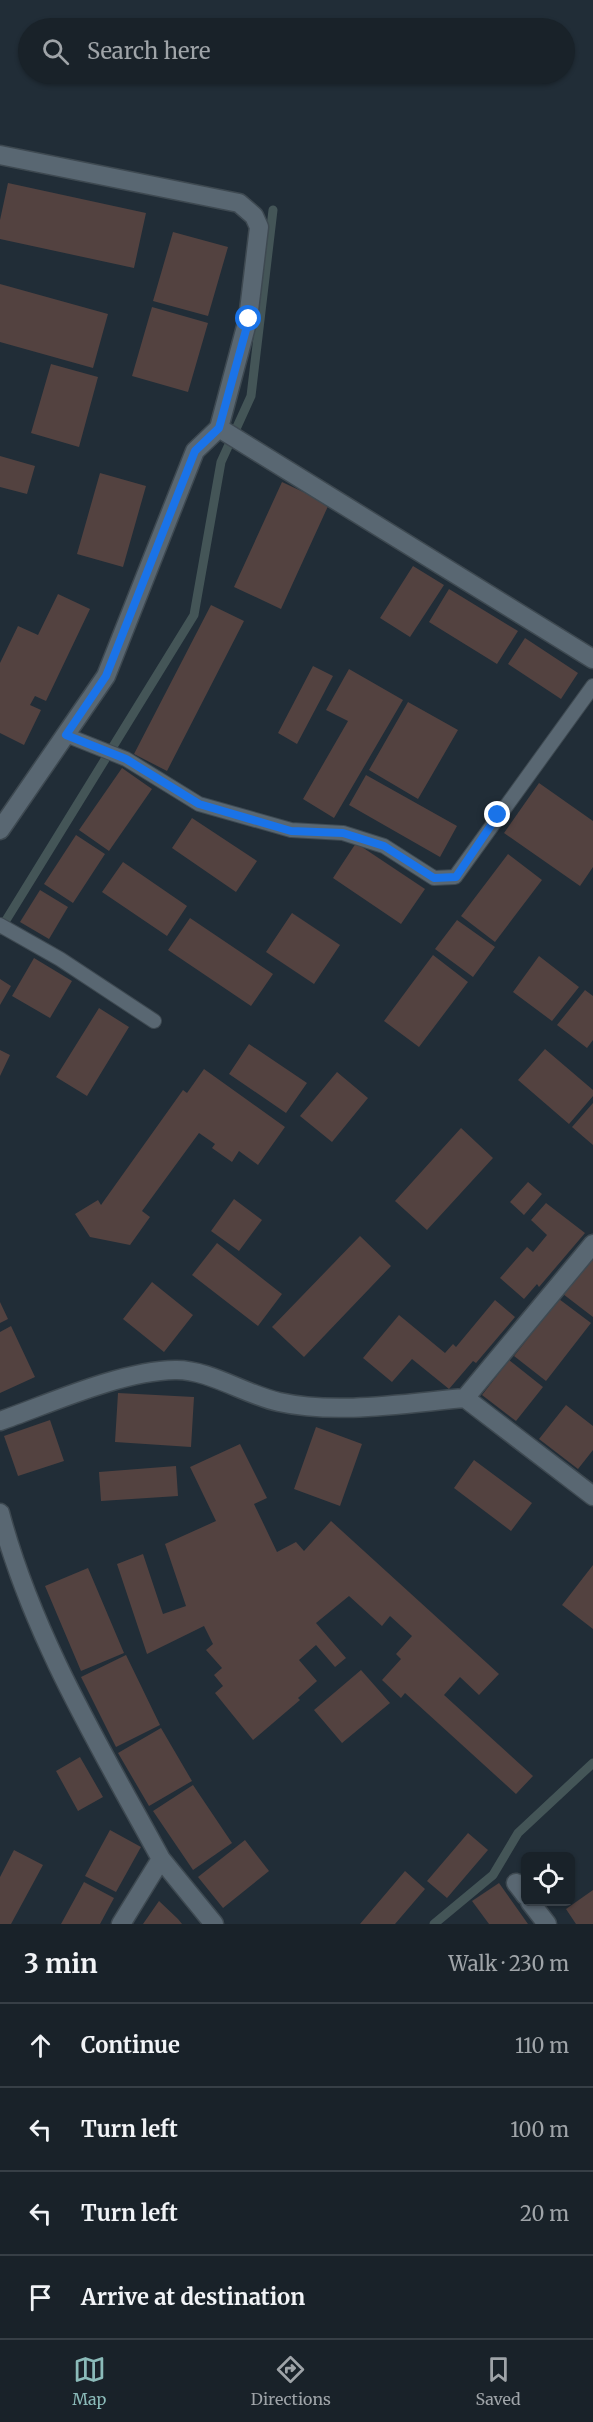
<!DOCTYPE html>
<html lang="en">
<head>
<meta charset="utf-8">
<style>
	body { margin:0; font-family:Merriweather,serif; background:#222a31; color:#f1f3f6 }
	.controls { position:absolute; right:18px; bottom:18px; display:grid; overflow:hidden; border-radius:9px; box-shadow:0 2px 4px #0004 }
	.controls button { width:54px; height:54px; display:grid; place-items:center; padding:0; border:0; border-bottom:2px solid #373f46; background:#192229; color:#f1f3f6; font:30px sans-serif }
	.stop { position:absolute; width:18px; height:18px; margin:-14px; border:4px solid #1a73e8; border-radius:50%; background:#fff }
	.stop.end { background:#1a73e8; border-color:#fff; box-shadow:0 2px 6px #0008 }
	.list { margin:0; padding:0; list-style:none }
	h2 { display:flex; justify-content:space-between; align-items:center; height:78px; margin:0; padding:0 24px; font-size:26px }
	h2 small { font-size:20px; font-weight:400; color:#9fa4a8 }
	.list li { display:grid; grid-template-columns:39px 1fr auto; gap:18px; align-items:center; box-sizing:border-box; height:84px; padding:0 24px; border-top:2px solid #373f46 }
	.list b { display:block; font-size:22px; white-space:nowrap }
	.list em { font-size:20px; font-style:normal; color:#9fa4a8 }
	.icon { flex:none; width:33px; height:33px; fill:none; stroke:currentColor; stroke-width:2; stroke-linecap:round; stroke-linejoin:round }
	.map { position:relative; flex:none; width:593px; height:1924px; overflow:hidden }
	.search { position:absolute; background:#192229; box-shadow:0 2px 4px #0004; left:18px; right:18px; top:18px; height:66px; display:flex; align-items:center; gap:15px; box-sizing:border-box; padding:0 21px; border-radius:33px; color:#9fa4a8; font-size:22px }
	.sheet { height:414px; background:#192229 }
	nav { display:flex; justify-content:space-around; align-items:center; box-sizing:border-box; height:84px; border-top:2px solid #373f46; background:#192229; font-size:16px; color:#9fa4a8 }
	nav a { display:grid; justify-items:center; gap:3px }
	nav .on { color:#8bbbb9 }
	.map>svg:first-child { display:block }
</style>
</head>
<body>
<div class="map">
<svg width="593" height="1924" viewBox="0 0 593 1924">
	<rect width="100%" height="100%" fill="#212d37"/>
	<g fill="none" stroke-linecap="round" stroke-linejoin="round">
		<path stroke="#445557" stroke-width="9" d="M0,930l194,-315 27,-153 30,-66 22,-186
			M434,1924l59,-49 25,-42 75,-70"/>
	</g>
	<path fill="#534240" d="M8,183l138,30 -12,55 -134,-29v-19z
		M173,232l55,15 -20,69 -55,-15z
		M0,284l108,30 -15,54 -93,-26z
		M152,307l56,16 -20,69 -56,-16z
		M51,364l47,13 -19,70 -48,-14z
		M0,456l35,10 -8,28 -27,-7z
		M100,473l46,13 -23,81 -46,-13z
		M282,482l47,22 -48,105 -47,-22z
		M413,566l31,19 -34,52 -30,-19z
		M449,589l69,42 -21,33 -68,-42z
		M58,594l32,15 -44,92 -11,-5 -5,9 11,5 -17,35 -24,-12v-70l18,-37 20,9z
		M211,605l33,16 -77,150 -33,-17z
		M525,638l53,35 -17,26 -53,-35z
		M313,666l20,10 -36,68 -19,-11z
		M349,669l54,31 -69,118 -31,-19 45,-78 -22,-11z
		M408,702l50,28 -40,69 -49,-29z
		M122,768l30,21 -43,62 -30,-21z
		M366,775l91,51 -17,31 -91,-52z
		M539,783l54,38v46l-13,19 -76,-53z
		M192,818l65,43 -21,31 -64,-44z
		M76,835l29,19 -32,49 -29,-19z
		M356,843l69,46 -24,35 -68,-46z
		M508,854l34,26 -47,62 -34,-26z
		M123,862l64,44 -20,30 -65,-44z
		M40,890l28,17 -19,32 -29,-17z
		M292,913l48,32 -26,39 -48,-32z
		M190,918l83,56 -22,32 -83,-56z
		M457,920l38,27 -22,30 -38,-28z
		M433,955l35,27 -49,65 -35,-26z
		M539,956l40,31 -27,34 -39,-29z
		M34,958l38,23 -22,37 -38,-22z
		M0,979l11,7 -11,19z
		M585,990l8,6v44l-6,8 -30,-23z
		M99,1008l30,19 -42,69 -31,-19z
		M249,1044l58,39 -21,30 -57,-39z
		M545,1049l48,41v6l-24,28 -51,-44z
		M0,1050l10,5 -10,21z
		M204,1069l81,58 -27,38 -19,-14 -7,11 -20,-14 3,-4 -16,-11 -57,78 8,6 -20,28 -40,-8 -15,-23 23,-14 3,5 82,-115 4,3z
		M337,1072l31,26 -36,44 -32,-26z
		M593,1103v42l-21,-18z
		M461,1128l32,30 -66,72 -32,-29z
		M528,1182l14,12 -18,21 -14,-13z
		M234,1199l28,21 -23,31 -28,-20z
		M546,1203l39,30 -46,54 -2,-3 -13,15 -24,-21 27,-31 6,5 14,-17 -16,-15z
		M360,1236l31,30 -87,91 -32,-30z
		M217,1243l65,51 -24,32 -66,-51z
		M593,1256v61l-30,-23z
		M152,1282l41,33 -29,37 -41,-33z
		M559,1299l32,24 -45,58 -32,-25z
		M495,1300l20,17 -39,46 -3,-2 -24,28 -37,-30 -20,23 -29,-24 36,-43 46,38 8,-9 3,3z
		M0,1302l8,17 -8,4z
		M11,1326l24,51 -35,16v-61z
		M509,1360l34,27 -27,34 -34,-26z
		M118,1393l76,4 -3,50 -76,-5z
		M566,1405l27,21v24l-15,19 -39,-30z
		M50,1420l14,41 -46,15 -14,-40z
		M316,1427l46,17 -22,62 -46,-17z
		M240,1444l27,54 -13,6 23,48 19,-10 8,9 27,-30 168,153 -20,21 -19,-18 -16,18 89,81 -17,18 -111,-101 -4,5 -19,-18 19,-21 -5,-5 16,-18 -22,-20 -8,10 -33,-30 -33,27 30,35 -11,9 -19,-22 -17,15 18,21 -19,17 2,2 -47,40 -38,-47 8,-7 -9,-11 8,-7 -16,-18 7,-6 -9,-18 -57,28 -30,-90 26,-10 20,60 23,-8 -21,-62 51,-23 -26,-54z
		M474,1460l58,43 -21,28 -57,-43z
		M176,1466l2,30 -77,5 -2,-29z
		M593,1565v64l-31,-24z
		M88,1568l36,85 -43,18 -36,-85z
		M126,1655l34,70 -44,22 -35,-70z
		M361,1670l29,33 -48,40 -28,-33z
		M161,1728l31,53 -43,25 -31,-53z
		M80,1757l23,40 -25,14 -22,-40z
		M193,1785l39,58 -39,27 -40,-59z
		M110,1830l31,17 -25,45 -31,-16z
		M468,1833l20,17 -41,48 -20,-17z
		M245,1840l24,31 -46,37 -25,-31z
		M14,1850l29,15 -32,59h-11v-47z
		M405,1871l20,18 -30,35h-35z
		M84,1882l30,16 -14,26h-39z
		M499,1883l29,41h-39l-17,-23z
		M593,1890v34h-17l-10,-15z
		M159,1901l19,18 4,5h-39z"/>
	<g fill="none" stroke-linecap="round" stroke-linejoin="round">
		<defs>
			<path id="lane" d="M66,735l60,24 73,45 92,26 52,3 41,13 50,32 21,-1 138,-191
				M0,925l60,34 94,62"/>
			<path id="street" d="M0,155l239,48 15,13 5,11 -11,92 -29,109 -24,23 -89,225 -106,154
				M219,428l374,231
				M465,1398l128,-154
				M0,1421c51,-18 121,-50 175,-51 33,-1 71,25 104,32 58,13 128,1 186,-4l128,98
				M0,1513c33,124 100,234 161,346l-40,65
				M161,1859l53,65
				M516,1883l10,13
				M530,1902l17,22"/>
		</defs>
		<use href="#lane" stroke="#3e4951" stroke-width="16"/>
		<use href="#street" stroke="#3e4951" stroke-width="21"/>
		<use href="#lane" stroke="#596772" stroke-width="14"/>
		<use href="#street" stroke="#596772" stroke-width="18"/>
	</g>
	<g fill="none" stroke-linecap="round" stroke-linejoin="round">
		<path stroke="#1a73e8" stroke-width="8" d="M249,319l-30,109 -24,23 -89,225 -40,59 60,24 73,45 92,27 52,2 41,13 50,32 22,-1 42,-62"/>
	</g>
</svg>
<div class="controls">
<button><svg class="icon" aria-label="locate" viewBox="0 0 24 24"><circle cx="12" cy="12" r="6"/><path d="M12 2v4M12 18v4M2 12h4M18 12h4"/></svg></button>
</div>
<div class="stop" style="left:249px;top:319px"></div>
<div class="stop end" style="left:498px;top:815px"></div>
<div class="search"><svg class="icon" aria-label="search" viewBox="0 0 24 24"><circle cx="10" cy="10" r="6"/><path d="M15 15l6 6"/></svg>Search here</div>
</div>
<section class="sheet">
<h2>3 min<small>Walk · 230 m</small></h2>
<ul class="list">
<li><svg class="icon" aria-label="ahead" viewBox="0 0 24 24"><path d="M12 20V5M6 11l6-6 6 6"/></svg><div><b>Continue</b></div><em>110 m</em></li>
<li><svg class="icon" aria-label="left" viewBox="0 0 24 24"><path d="M17 20v-9H6M10 6l-5 5 5 5"/></svg><div><b>Turn left</b></div><em>100 m</em></li>
<li><svg class="icon" aria-label="left" viewBox="0 0 24 24"><path d="M17 20v-9H6M10 6l-5 5 5 5"/></svg><div><b>Turn left</b></div><em>20 m</em></li>
<li><svg class="icon" aria-label="arrive" viewBox="0 0 24 24"><path d="M6 21V4h12l-3 4 3 4H6"/></svg><div><b>Arrive at destination</b></div></li>
</ul>
</section>
<nav>
<a class="on"><svg class="icon" aria-label="map" viewBox="0 0 24 24"><path d="M3 6l6-2 6 2 6-2v14l-6 2-6-2-6 2zM9 4v14M15 6v14"/></svg>Map</a>
<a><svg class="icon" aria-label="directions" viewBox="0 0 24 24"><path d="M12 3l9 9-9 9-9-9zM9 14v-3h6M13 9l2 2-2 2"/></svg>Directions</a>
<a><svg class="icon" aria-label="saved" viewBox="0 0 24 24"><path d="M7 4h10v16l-5-4-5 4z"/></svg>Saved</a>
</nav>
</body>
</html>
